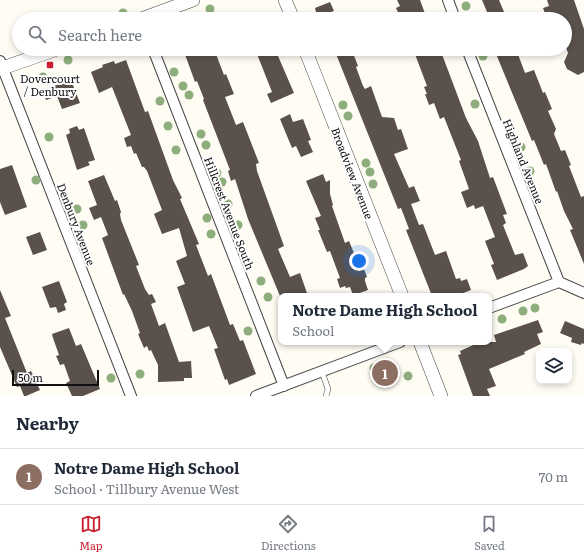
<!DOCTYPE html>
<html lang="en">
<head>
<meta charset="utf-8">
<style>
	body { margin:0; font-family:Literata,serif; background:#f6f6f7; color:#1f2937 }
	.controls { position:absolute; right:12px; bottom:12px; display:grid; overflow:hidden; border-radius:8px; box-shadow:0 2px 6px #0003 }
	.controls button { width:36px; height:36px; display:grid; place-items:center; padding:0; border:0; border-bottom:1px solid #e0e1e3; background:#fff; color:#1f2937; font:20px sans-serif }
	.scale { position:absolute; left:12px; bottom:10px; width:87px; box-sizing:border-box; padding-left:4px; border:2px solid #101010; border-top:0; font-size:11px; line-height:14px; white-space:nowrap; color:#101010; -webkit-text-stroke:3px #fff; paint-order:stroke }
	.you { position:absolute; left:359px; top:261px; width:14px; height:14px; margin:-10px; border:3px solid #fff; border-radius:50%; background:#1a73e8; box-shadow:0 0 0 6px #1a73e833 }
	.badge { display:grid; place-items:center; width:26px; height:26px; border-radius:50%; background:#cc1d2d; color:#fff; font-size:13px; font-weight:700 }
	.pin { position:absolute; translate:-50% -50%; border:2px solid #fff; box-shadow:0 1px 4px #0006 }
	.popup { position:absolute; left:278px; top:293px; width:214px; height:52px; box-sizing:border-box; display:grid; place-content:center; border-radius:8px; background:#fff; filter:drop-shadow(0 1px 3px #0005); font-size:13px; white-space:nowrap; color:#747a83 }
	.popup b { font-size:15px; color:#1f2937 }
	.popup::after { content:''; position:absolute; left:50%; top:100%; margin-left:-8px; border:8px solid transparent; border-top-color:#fff }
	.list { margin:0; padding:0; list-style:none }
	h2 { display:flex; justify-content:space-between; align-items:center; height:52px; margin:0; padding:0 16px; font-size:17px }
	h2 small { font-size:13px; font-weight:400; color:#747a83 }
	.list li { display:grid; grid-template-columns:26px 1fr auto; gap:12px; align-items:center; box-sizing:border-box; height:56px; padding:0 16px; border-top:1px solid #e0e1e3 }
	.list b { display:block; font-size:15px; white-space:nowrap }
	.list p { margin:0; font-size:13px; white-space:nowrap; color:#747a83 }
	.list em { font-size:13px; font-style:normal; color:#747a83 }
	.icon { flex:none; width:22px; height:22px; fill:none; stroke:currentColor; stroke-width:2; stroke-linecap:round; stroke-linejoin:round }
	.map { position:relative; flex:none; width:584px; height:396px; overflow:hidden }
	.search { position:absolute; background:#fff; box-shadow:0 2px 6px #0003; left:12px; right:12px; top:12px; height:44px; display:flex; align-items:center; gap:10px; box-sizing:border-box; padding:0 14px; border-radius:22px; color:#747a83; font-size:15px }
	.sheet { height:108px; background:#fff }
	nav { display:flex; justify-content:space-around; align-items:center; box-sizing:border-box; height:56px; border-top:1px solid #e0e1e3; background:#fff; font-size:11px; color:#747a83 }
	nav a { display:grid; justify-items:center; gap:2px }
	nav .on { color:#cc1d2d }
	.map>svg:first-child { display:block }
</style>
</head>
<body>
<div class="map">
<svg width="584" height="396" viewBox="0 0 584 396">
	<rect width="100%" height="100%" fill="#fffcf4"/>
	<path fill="#5a514c" d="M397,0h23l7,19h-26l-5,-11 4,-2z
		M482,0h17l8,19h-17z
		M547,0h27l10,29v43l-6,3 -11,-6 -3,-7 4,-9 -3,-8v-27l-4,1 -1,-3 -13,3 -4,-11 6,-2z
		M330,2l4,9 -17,5 -2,-8z
		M183,49h31l10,26 2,-1 8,20 -9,3 11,28 7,-3 16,41 -3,1 1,7 27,75 -6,3 12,28 10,-4 7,20 -7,3h-20l-32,-77 -13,-40 -4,2 -3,-10 2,-1 -27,-70 1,-1 -7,-18 -2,1z
		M255,49h20l19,44 -23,10 -4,-9 5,-2z
		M413,49h27l26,69 12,23 12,37 3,-1 14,37 -4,1 3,8 -3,2 12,30 8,-2 5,13 -4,3 -27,11 -6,-15 3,-1 -9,-23 10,-4 -12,-31 -8,3 -1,-4 -7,3 -6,-16 8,-3 -10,-28 2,-1 -17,-43 -4,2 -6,-16 -5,2 -4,-11h2l-3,-7 3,-1z
		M494,49h22l9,24 9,-3 9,23 2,-1 7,17 -4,2 8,18 -2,5 7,17 4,-1 6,15 -2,1 12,31 3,-1v68l-14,-34 3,-1 -9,-18 -7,-20 -1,1 -10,-28 -2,1 -10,-25 -2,1z
		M347,50l2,4 4,-1 5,13 -2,1 7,19 2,3 6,-3 11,31 12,1 4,12 3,-1 7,20 -14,5 15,34 5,-2 6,15 -9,3 8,21 4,-1 12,31 11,-4 10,28 4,-1 1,3 6,-2 4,11 -15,6h-24l-26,-66 3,-1 -8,-21 -3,1 -62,-155z
		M126,60l19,52 3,-1 25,69 9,18 -2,1 19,45 -3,1 12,31 3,-2 19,51 3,-1 7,17 3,-1 13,34 -27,11 -2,-6 -2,1 -11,-31 4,-1 -9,-22 -16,6 -16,-45 8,-3 -9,-23 11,-5 -8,-28 -17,6 -8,-20 8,-4 -15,-39 -3,-4h-2l-6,-14 -2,1 -3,-8 -4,1 -3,-9 7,-3 -19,-48 -13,6 -8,-21 12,-5 -1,-2 12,-4 1,3z
		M71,80l9,23 -18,6 -5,-13 -11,4 -3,-10z
		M290,114l3,8 10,-3 8,21 -3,1 5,11 -12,5 -5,-11 -4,2 -12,-29z
		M77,126l2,4 5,-2 11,32 -7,2 2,3 -13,5 -11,-35 4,-2 -1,-4z
		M12,165l15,42 -22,8 -5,-13v-33z
		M323,174l3,8 4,-2v14l3,11 -1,1 13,37 4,-2 7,17 6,12 2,-1 3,8 -2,1v3l3,9 -11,4 -4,1 -3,-8 -4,1 -1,-2 -5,2 -3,-9 3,-1 -10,-27 -3,1 -9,-22h2l-5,-12 6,-2 -15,-35z
		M104,175l11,26 2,-1 4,12 -1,2 1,6 18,45 -3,1 9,23 4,6 3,-1 4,8 -5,2 8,22 6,-3 14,39 12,-1 1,17h-8v3l-26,1v-17l-7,-15 -2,1 -2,-5 -3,2 -6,-14 2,-1 -8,-22 -8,-17 -1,1 -21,-57 6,-3 -7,-18 -7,3 -5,-12 8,-3 -9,-24z
		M40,232l7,18 -14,5 -7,-18z
		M59,281l8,21 -3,2 2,6 -8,3 -2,-6 -6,1 -8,-21z
		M0,290l11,26 -6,2 22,55 4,-2 9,19 -14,6h-2l-4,-10 -3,1 -17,-40z
		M538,320l5,12 -6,2 4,10 -17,8 1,2 -36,15 7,17 -9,3 3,7h-17l-15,-41 3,-1 -1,-3 20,-9h16l-2,-7z
		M565,321l19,8v15l-2,-1 -1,2 -10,-3 1,-4 -12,-5z
		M69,328l7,18 5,-2 19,45 -17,7h-11l-6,-13 4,-2 -6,-17 -4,1 -4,-9 3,-1 -6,-17 -1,-4z"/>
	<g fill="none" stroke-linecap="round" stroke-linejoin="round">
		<defs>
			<path id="service" d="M322,372l6,17 -2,7"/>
			<path id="minor" d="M448,0l7,19
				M153,49l131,337
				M467,49l92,233
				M0,61l131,335
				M489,308l70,-26 25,11
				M256,396l144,-54"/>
			<path id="tertiary" d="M285,0l8,19
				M141,19l52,-19
				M305,49l97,247
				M0,69l57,-20
				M420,342l21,54"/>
		</defs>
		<use href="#service" stroke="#434343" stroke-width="6"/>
		<use href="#minor" stroke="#434343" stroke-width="12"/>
		<use href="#tertiary" stroke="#434343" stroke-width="14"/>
		<use href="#service" stroke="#fff" stroke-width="5"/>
		<use href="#minor" stroke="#fff" stroke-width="10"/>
		<use href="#tertiary" stroke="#fff" stroke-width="13"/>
	</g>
	<g fill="#8dae7c">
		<circle cx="466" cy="6" r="4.5"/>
		<circle cx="210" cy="9" r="4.5"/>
		<circle cx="123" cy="13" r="4.5"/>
		<circle cx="483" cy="56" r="4.5"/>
		<circle cx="68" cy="60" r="4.5"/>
		<circle cx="174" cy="72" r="4.5"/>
		<circle cx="43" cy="77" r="4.5"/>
		<circle cx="183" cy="86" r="4.5"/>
		<circle cx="189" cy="95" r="4.5"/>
		<circle cx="160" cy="101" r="4.5"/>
		<circle cx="475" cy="104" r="4.5"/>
		<circle cx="343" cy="105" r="4.5"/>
		<circle cx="348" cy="116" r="4.5"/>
		<circle cx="168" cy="126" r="4.5"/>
		<circle cx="201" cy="134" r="4.5"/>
		<circle cx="49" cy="137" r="4.5"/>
		<circle cx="206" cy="145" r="4.5"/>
		<circle cx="521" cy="147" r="4.5"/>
		<circle cx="176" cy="150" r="4.5"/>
		<circle cx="366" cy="163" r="4.5"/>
		<circle cx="530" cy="171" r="4.5"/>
		<circle cx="370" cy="172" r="4.5"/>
		<circle cx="217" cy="173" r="4.5"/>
		<circle cx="36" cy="180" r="4.5"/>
		<circle cx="222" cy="182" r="4.5"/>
		<circle cx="373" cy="184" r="4.5"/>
		<circle cx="228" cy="204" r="4.5"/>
		<circle cx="77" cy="209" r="4.5"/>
		<circle cx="207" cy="218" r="4.5"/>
		<circle cx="83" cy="225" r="4.5"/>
		<circle cx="238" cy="225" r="4.5"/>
		<circle cx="211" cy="234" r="4.5"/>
		<circle cx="261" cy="281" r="4.5"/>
		<circle cx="268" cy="297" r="4.5"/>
		<circle cx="535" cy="308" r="4.5"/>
		<circle cx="523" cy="311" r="4.5"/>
		<circle cx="502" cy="319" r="4.5"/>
		<circle cx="248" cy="331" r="4.5"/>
		<circle cx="374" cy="368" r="4.5"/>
		<circle cx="140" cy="374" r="4.5"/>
		<circle cx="408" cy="376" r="4.5"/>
		<circle cx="111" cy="378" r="4.5"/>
	</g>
	<rect fill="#cc1d2d" stroke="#fff" stroke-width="1.5" x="46" y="61" width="8" height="8" rx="2"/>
	<g text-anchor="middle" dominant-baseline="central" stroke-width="4" stroke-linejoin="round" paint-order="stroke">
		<g font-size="11" fill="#101010" stroke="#fff">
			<text x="50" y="78">Dovercourt<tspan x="50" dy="13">/ Denbury</tspan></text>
		</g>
		<g font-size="11" fill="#101010" stroke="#fff">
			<text transform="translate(524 161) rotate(68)">Highland Avenue</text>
			<text transform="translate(353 173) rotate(69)">Broadview Avenue</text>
			<text transform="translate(230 213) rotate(69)">Hillcrest Avenue South</text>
			<text transform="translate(77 224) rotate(69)">Denbury Avenue</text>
		</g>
	</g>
</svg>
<div class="controls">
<button><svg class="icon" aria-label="layers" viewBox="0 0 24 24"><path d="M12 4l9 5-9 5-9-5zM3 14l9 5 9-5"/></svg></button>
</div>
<div class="scale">50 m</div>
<div class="you"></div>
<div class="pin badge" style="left:385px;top:373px;background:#8d6e63">1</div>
<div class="popup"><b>Notre Dame High School</b>School</div>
<div class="search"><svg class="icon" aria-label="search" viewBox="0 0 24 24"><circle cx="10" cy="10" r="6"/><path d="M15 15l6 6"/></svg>Search here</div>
</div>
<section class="sheet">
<h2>Nearby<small></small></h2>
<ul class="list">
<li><span class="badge" style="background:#8d6e63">1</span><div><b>Notre Dame High School</b><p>School · Tillbury Avenue West</p></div><em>70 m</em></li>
</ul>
</section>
<nav>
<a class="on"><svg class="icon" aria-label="map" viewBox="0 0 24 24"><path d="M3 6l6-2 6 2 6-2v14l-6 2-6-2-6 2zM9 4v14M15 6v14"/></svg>Map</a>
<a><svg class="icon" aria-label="directions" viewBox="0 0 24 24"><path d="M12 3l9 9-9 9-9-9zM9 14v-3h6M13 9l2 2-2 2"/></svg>Directions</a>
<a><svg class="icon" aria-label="saved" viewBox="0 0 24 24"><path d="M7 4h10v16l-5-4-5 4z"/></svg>Saved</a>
</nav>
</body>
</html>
